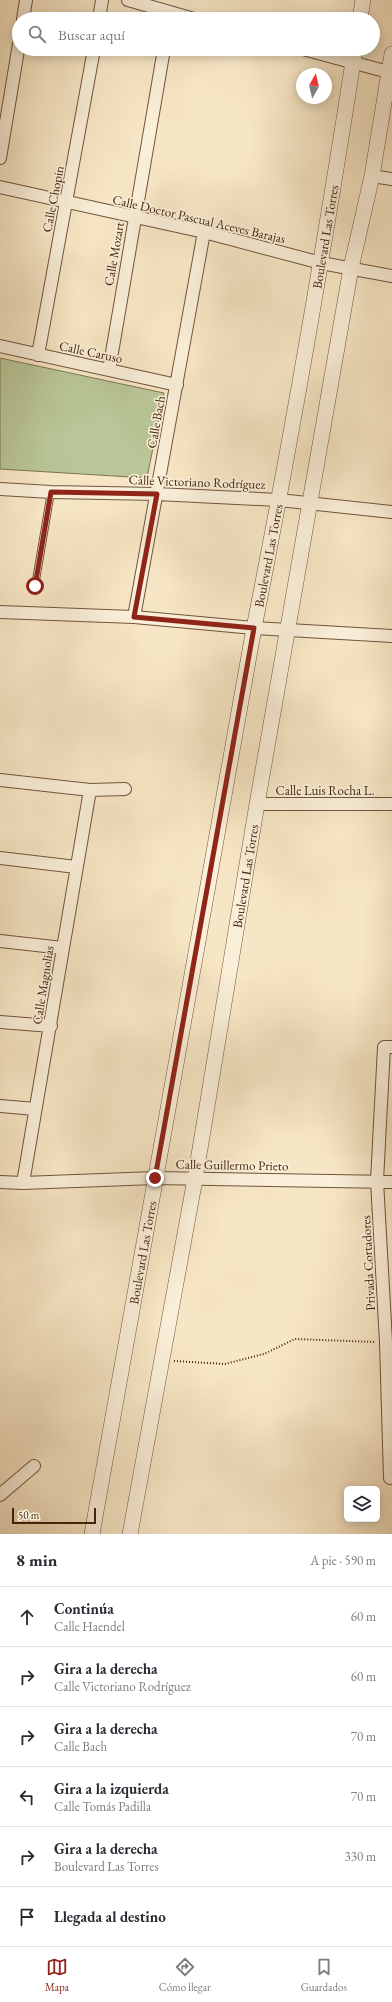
<!DOCTYPE html>
<html lang="es">
<head>
<meta charset="utf-8">
<style>
	body { margin:0; font-family:"EB Garamond",serif; background:#f2f2f3; color:#2b2b33 }
	.controls { position:absolute; right:12px; bottom:12px; display:grid; overflow:hidden; border-radius:6px; box-shadow:0 2px 10px #0003 }
	.controls button { width:36px; height:36px; display:grid; place-items:center; padding:0; border:0; border-bottom:1px solid #e1e1e2; background:#fff; color:#2b2b33; font:20px sans-serif }
	.compass { position:absolute; left:296px; top:68px; width:36px; height:36px; border-radius:50%; background:#fff; box-shadow:0 2px 10px #0003; rotate:8deg }
	.scale { position:absolute; left:12px; bottom:10px; width:84px; box-sizing:border-box; padding-left:4px; border:2px solid #44240d; border-top:0; font-size:11px; line-height:14px; white-space:nowrap; color:#44240d; -webkit-text-stroke:3px #faefd9; paint-order:stroke }
	.stop { position:absolute; width:12px; height:12px; margin:-9px; border:3px solid #8f2418; border-radius:50%; background:#fff }
	.stop.end { background:#8f2418; border-color:#fff; box-shadow:0 1px 4px #0008 }
	.list { margin:0; padding:0; list-style:none }
	h2 { display:flex; justify-content:space-between; align-items:center; height:52px; margin:0; padding:0 16px; font-size:17px }
	h2 small { font-size:13px; font-weight:400; color:#7c7c81 }
	.list li { display:grid; grid-template-columns:26px 1fr auto; gap:12px; align-items:center; box-sizing:border-box; height:60px; padding:0 16px; border-top:1px solid #e1e1e2 }
	.list b { display:block; font-size:15px; white-space:nowrap }
	.list p { margin:0; font-size:13px; white-space:nowrap; color:#7c7c81 }
	.list em { font-size:13px; font-style:normal; color:#7c7c81 }
	.icon { flex:none; width:22px; height:22px; fill:none; stroke:currentColor; stroke-width:2; stroke-linecap:round; stroke-linejoin:round }
	.map { position:relative; flex:none; width:392px; height:1534px; overflow:hidden }
	.search { position:absolute; background:#fff; box-shadow:0 2px 10px #0003; left:12px; right:12px; top:12px; height:44px; display:flex; align-items:center; gap:10px; box-sizing:border-box; padding:0 14px; border-radius:22px; color:#7c7c81; font-size:15px }
	.sheet { height:412px; background:#fff }
	nav { display:flex; justify-content:space-around; align-items:center; box-sizing:border-box; height:56px; border-top:1px solid #e1e1e2; background:#fff; font-size:11px; color:#7c7c81 }
	nav a { display:grid; justify-items:center; gap:2px }
	nav .on { color:#8f2418 }
	.map>svg:first-child { display:block }
</style>
</head>
<body>
<div class="map">
<svg width="392" height="1534" viewBox="0 0 392 1534">
	<rect width="100%" height="100%" fill="#f7e6c5"/>
	<filter id="stains"><feTurbulence type="fractalNoise" baseFrequency=".005" numOctaves="4"/><feColorMatrix values="0 0 0 0 .2 0 0 0 0 .09 0 0 0 0 .02 0 0 0 .5 -.17"/></filter>
	<radialGradient id="worn" r=".72"><stop offset=".6" stop-color="#630" stop-opacity="0"/><stop offset="1" stop-color="#630" stop-opacity=".3"/></radialGradient>
	<path fill="#b9c697" stroke="#7e7552" d="M0,358l164,35 -17,85 -147,-9z"/>
	<g fill="none" stroke-linecap="round" stroke-linejoin="round">
		<defs>
			<path id="service" d="M35,586l16,-94"/>
			<path id="minor" d="M128,0l66,19
				M23,19l3,-19
				M99,19l3,-19
				M303,49l89,24
				M0,158l19,-114
				M372,176l20,3
				M0,187l204,45 117,31 71,13
				M0,346l177,39
				M38,355l56,-306
				M109,370l55,-321
				M0,489l51,3 106,2 122,6 113,12
				M0,612l134,5 120,11 138,8
				M134,617l70,-385
				M0,780l90,10 35,-1
				M257,804h135
				M0,858l76,9
				M0,941l63,7
				M0,1022l51,4
				M0,1106l35,3
				M0,1182l23,1 132,-5 237,4
				M23,1183l67,-393
				M390,1478l-4,-136 -9,-161 7,-134h8
				M0,1495l34,-29"/>
			<g id="tertiary">
				<path d="M360,19l3,-19"/>
				<path id="s1" d="M92,1534l162,-906c38,-192 71,-385 101,-579"/>
				<path id="s2" d="M130,1534l65,-355 62,-375 94,-536 21,-92 20,-122"/>
			</g>
		</defs>
		<use href="#service" stroke="#71543b" stroke-width="8"/>
		<use href="#minor" stroke="#71543b" stroke-width="14"/>
		<use href="#tertiary" stroke="#71543b" stroke-width="16"/>
		<path stroke="#44240d" stroke-width="2" stroke-dasharray="1 2" stroke-linecap="butt" d="M174,1361l51,3 39,-10 31,-15 80,3"/>
		<use href="#service" stroke="#faefd9" stroke-width="6"/>
		<use href="#minor" stroke="#faefd9" stroke-width="12"/>
		<use href="#tertiary" stroke="#faefd9" stroke-width="15"/>
	</g>
	<g fill="none" stroke-linecap="round" stroke-linejoin="round">
		<path stroke="#8f2418" stroke-width="5" d="M35,586l16,-94 106,2 -23,123 120,11 -99,550"/>
	</g>
	<g text-anchor="middle" dominant-baseline="central" stroke-width="3.5" stroke-linejoin="round" paint-order="stroke">
		<g font-size="13" fill="#44240d" stroke="#faefd9">
			<text transform="translate(53 199) rotate(-79)">Calle Chopin</text>
			<text transform="translate(199 219) rotate(13)">Calle Doctor Pascual Aceves Barajas</text>
			<text stroke="none"><textPath href="#s1" startOffset="1318">Boulevard Las Torres</textPath></text>
			<text transform="translate(114 254) rotate(-80)">Calle Mozart</text>
			<text transform="translate(91 352) rotate(12)">Calle Caruso</text>
			<text transform="translate(156 422) rotate(-80)">Calle Bach</text>
			<text transform="translate(197 482) rotate(2)">Calle Victoriano Rodríguez</text>
			<text stroke="none"><textPath href="#s1" startOffset="994">Boulevard Las Torres</textPath></text>
			<text x="325" y="790">Calle Luis Rocha L.</text>
			<text stroke="none"><textPath href="#s2" startOffset="668">Boulevard Las Torres</textPath></text>
			<text transform="translate(43 985) rotate(-81)">Calle Magnolias</text>
			<text transform="translate(232 1165) rotate(1)">Calle Guillermo Prieto</text>
			<text stroke="none"><textPath href="#s1" startOffset="286">Boulevard Las Torres</textPath></text>
			<text transform="translate(368 1263) rotate(-93)">Privada Cortadores</text>
		</g>
	</g>
	<rect width="100%" height="100%" filter="url(#stains)"/>
	<rect width="100%" height="100%" fill="url(#worn)"/>
</svg>
<div class="controls">
<button><svg class="icon" aria-label="layers" viewBox="0 0 24 24"><path d="M12 4l9 5-9 5-9-5zM3 14l9 5 9-5"/></svg></button>
</div>
<svg class="compass" viewBox="-18 -18 36 36"><path d="M0-13l5 13h-10z" fill="#e53935"/><path d="M0 13l5-13h-10z" fill="#7c7c81"/></svg>
<div class="scale">50 m</div>
<div class="stop" style="left:35px;top:586px"></div>
<div class="stop end" style="left:155px;top:1178px"></div>
<div class="search"><svg class="icon" aria-label="search" viewBox="0 0 24 24"><circle cx="10" cy="10" r="6"/><path d="M15 15l6 6"/></svg>Buscar aquí</div>
</div>
<section class="sheet">
<h2>8 min<small>A pie · 590 m</small></h2>
<ul class="list">
<li><svg class="icon" aria-label="ahead" viewBox="0 0 24 24"><path d="M12 20V5M6 11l6-6 6 6"/></svg><div><b>Continúa</b><p>Calle Haendel</p></div><em>60 m</em></li>
<li><svg class="icon" aria-label="right" viewBox="0 0 24 24"><path d="M7 20v-9h11M14 6l5 5-5 5"/></svg><div><b>Gira a la derecha</b><p>Calle Victoriano Rodríguez</p></div><em>60 m</em></li>
<li><svg class="icon" aria-label="right" viewBox="0 0 24 24"><path d="M7 20v-9h11M14 6l5 5-5 5"/></svg><div><b>Gira a la derecha</b><p>Calle Bach</p></div><em>70 m</em></li>
<li><svg class="icon" aria-label="left" viewBox="0 0 24 24"><path d="M17 20v-9H6M10 6l-5 5 5 5"/></svg><div><b>Gira a la izquierda</b><p>Calle Tomás Padilla</p></div><em>70 m</em></li>
<li><svg class="icon" aria-label="right" viewBox="0 0 24 24"><path d="M7 20v-9h11M14 6l5 5-5 5"/></svg><div><b>Gira a la derecha</b><p>Boulevard Las Torres</p></div><em>330 m</em></li>
<li><svg class="icon" aria-label="arrive" viewBox="0 0 24 24"><path d="M6 21V4h12l-3 4 3 4H6"/></svg><div><b>Llegada al destino</b></div></li>
</ul>
</section>
<nav>
<a class="on"><svg class="icon" aria-label="map" viewBox="0 0 24 24"><path d="M3 6l6-2 6 2 6-2v14l-6 2-6-2-6 2zM9 4v14M15 6v14"/></svg>Mapa</a>
<a><svg class="icon" aria-label="directions" viewBox="0 0 24 24"><path d="M12 3l9 9-9 9-9-9zM9 14v-3h6M13 9l2 2-2 2"/></svg>Cómo llegar</a>
<a><svg class="icon" aria-label="saved" viewBox="0 0 24 24"><path d="M7 4h10v16l-5-4-5 4z"/></svg>Guardados</a>
</nav>
</body>
</html>
